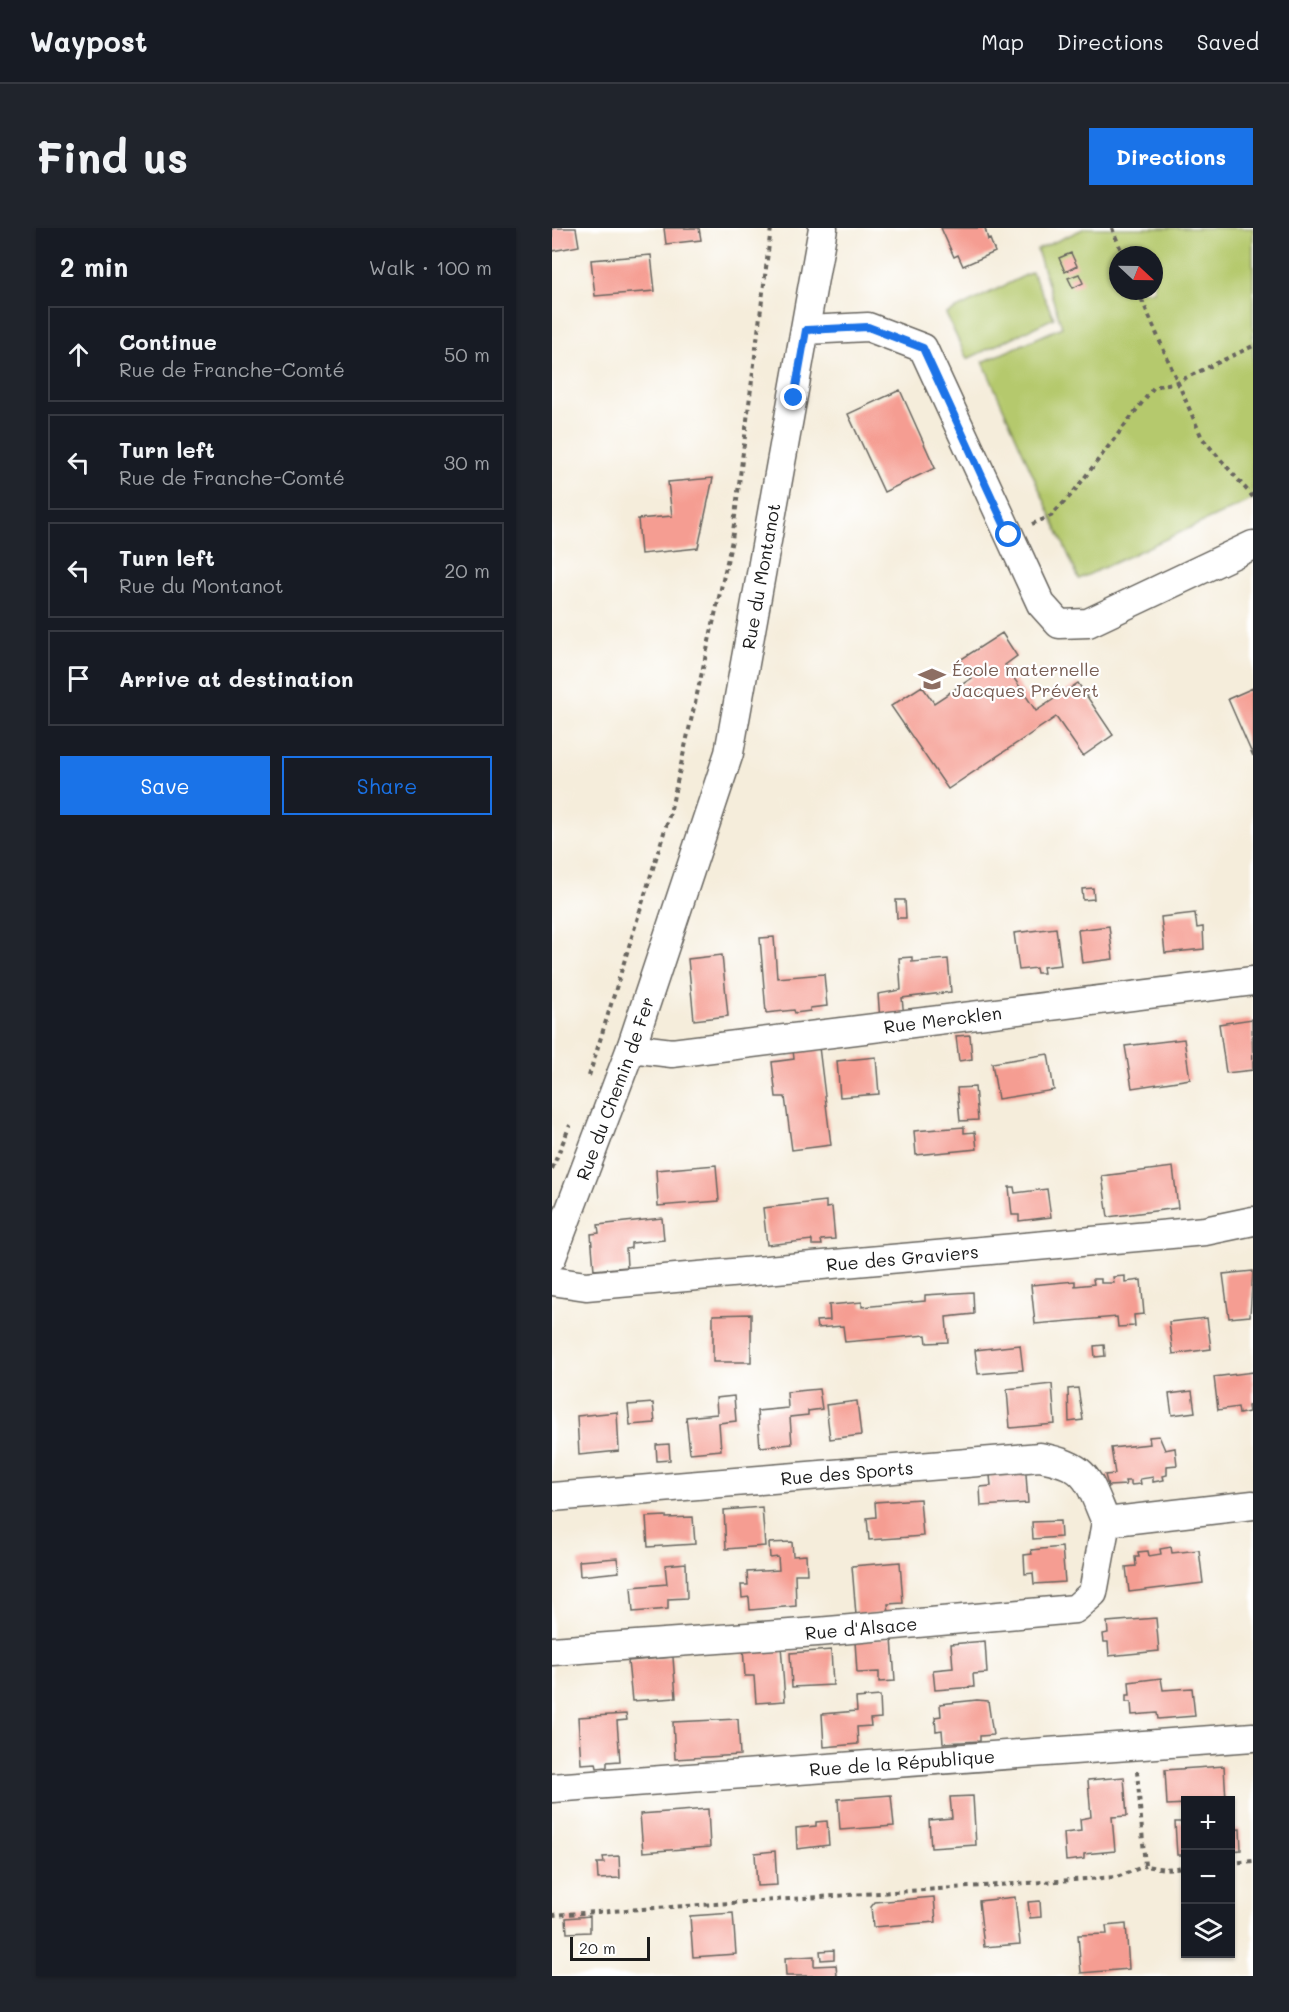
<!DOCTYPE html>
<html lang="en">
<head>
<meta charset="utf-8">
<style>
	body { margin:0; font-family:Mali,sans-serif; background:#20242c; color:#f1f3f6 }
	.controls { position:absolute; right:18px; bottom:18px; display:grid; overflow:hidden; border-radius:0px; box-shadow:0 2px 4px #0004 }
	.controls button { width:54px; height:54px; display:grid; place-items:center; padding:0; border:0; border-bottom:2px solid #363941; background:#171b24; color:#f1f3f6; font:30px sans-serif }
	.compass { position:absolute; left:557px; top:18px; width:54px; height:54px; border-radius:50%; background:#171b24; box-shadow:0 2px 4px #0004; rotate:112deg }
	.scale { position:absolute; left:18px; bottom:15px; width:80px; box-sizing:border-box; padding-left:6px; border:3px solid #1c1c1c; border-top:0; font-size:16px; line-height:21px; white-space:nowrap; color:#1c1c1c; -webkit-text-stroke:4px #fff; paint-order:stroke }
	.stop { position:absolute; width:18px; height:18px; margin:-14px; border:4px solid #1a73e8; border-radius:50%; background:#fff }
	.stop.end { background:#1a73e8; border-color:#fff; box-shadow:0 2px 6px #0008 }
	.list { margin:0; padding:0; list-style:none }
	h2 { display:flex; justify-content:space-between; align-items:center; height:78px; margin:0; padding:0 24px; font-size:26px }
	h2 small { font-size:20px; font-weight:400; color:#9ea1a6 }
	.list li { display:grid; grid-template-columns:39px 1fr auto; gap:18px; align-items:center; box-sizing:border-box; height:96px; margin:0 12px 12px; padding:0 12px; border:2px solid #363941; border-radius:0px }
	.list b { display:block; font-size:22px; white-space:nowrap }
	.list p { margin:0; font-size:20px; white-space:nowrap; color:#9ea1a6 }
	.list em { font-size:20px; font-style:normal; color:#9ea1a6 }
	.actions { display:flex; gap:12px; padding:18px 24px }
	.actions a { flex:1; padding:14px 0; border:2px solid #1a73e8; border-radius:0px; text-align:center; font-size:21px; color:#1a73e8 }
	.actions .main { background:#1a73e8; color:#fff }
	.icon { flex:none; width:33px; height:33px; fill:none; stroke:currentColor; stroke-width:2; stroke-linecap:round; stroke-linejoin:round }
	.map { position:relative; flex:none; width:701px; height:1748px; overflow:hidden; border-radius:0px }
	header { display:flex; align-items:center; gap:36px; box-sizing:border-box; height:84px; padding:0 30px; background:#171b24; border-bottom:2px solid #363941 }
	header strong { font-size:28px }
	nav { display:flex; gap:33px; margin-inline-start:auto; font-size:21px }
	.intro { display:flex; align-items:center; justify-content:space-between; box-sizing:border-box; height:144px; padding:0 36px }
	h1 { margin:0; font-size:42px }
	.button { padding:15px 27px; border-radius:0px; background:#1a73e8; color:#fff; font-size:21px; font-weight:700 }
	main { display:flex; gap:36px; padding:0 36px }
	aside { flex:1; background:#171b24; border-radius:0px; box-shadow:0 2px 4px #0004 }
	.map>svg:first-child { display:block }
</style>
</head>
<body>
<header>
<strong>Waypost</strong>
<nav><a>Map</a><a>Directions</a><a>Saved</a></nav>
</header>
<div class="intro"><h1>Find us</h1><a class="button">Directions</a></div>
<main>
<aside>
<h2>2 min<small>Walk · 100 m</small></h2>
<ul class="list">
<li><svg class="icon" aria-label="ahead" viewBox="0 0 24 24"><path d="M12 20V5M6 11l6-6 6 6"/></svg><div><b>Continue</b><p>Rue de Franche-Comté</p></div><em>50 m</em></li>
<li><svg class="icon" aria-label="left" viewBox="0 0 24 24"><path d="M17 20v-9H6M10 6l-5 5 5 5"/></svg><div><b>Turn left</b><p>Rue de Franche-Comté</p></div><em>30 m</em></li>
<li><svg class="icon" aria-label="left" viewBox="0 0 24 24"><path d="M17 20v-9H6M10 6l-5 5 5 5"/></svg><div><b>Turn left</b><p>Rue du Montanot</p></div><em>20 m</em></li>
<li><svg class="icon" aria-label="arrive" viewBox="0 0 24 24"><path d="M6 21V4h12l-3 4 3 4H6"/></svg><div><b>Arrive at destination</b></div></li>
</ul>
<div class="actions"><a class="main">Save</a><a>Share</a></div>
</aside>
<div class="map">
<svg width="701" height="1748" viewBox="0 0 701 1748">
	<rect width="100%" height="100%" fill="#fff"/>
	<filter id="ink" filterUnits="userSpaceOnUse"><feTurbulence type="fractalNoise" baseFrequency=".0167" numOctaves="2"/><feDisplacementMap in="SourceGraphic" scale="12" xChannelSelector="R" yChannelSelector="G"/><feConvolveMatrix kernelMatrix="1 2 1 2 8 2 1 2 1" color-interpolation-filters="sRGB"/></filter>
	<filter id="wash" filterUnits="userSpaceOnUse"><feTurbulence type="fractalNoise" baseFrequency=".008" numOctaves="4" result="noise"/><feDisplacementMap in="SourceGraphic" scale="24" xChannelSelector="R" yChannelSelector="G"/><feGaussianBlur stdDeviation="1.35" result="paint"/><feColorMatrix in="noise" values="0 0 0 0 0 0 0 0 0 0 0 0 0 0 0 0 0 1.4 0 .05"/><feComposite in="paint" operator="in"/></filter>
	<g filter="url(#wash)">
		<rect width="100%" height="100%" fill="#f5eddb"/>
		<path fill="#b5c96d" stroke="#687244" stroke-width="1.5" fill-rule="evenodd" d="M533,0h168v271l-174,80 -96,-217 79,-35 -25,-77zM566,27h36v36h-36z
			M480,44l22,46 -87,41 -21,-45z"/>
		<g id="blocks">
			<path fill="#f59d92" d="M0,0h24l3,18 -27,5z
				M112,0h35l2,12 -35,4z
				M389,0h44l3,12 2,-1 5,13 -32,14 -5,-11 -4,2z
				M519,25l6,13 -12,6 -6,-14z
				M99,27l4,36 -60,5 -4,-36z
				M527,46l4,9 -10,5 -5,-10z
				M348,162l35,78 -51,24 -36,-78z
				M161,250l-15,70 -57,6 -3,-35 34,-3 -4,-34z
				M450,405l15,23 -12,9 31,46 42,-28 35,52 -30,21 -27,-39 -108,72 -57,-83 31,-20 12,17 38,-25 -12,-18z
				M701,460v68l-25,-57z
				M541,660l1,11 -11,1 -1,-11z
				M344,672h9l1,18h-9z
				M643,685l2,15 6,-1 1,22 -39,4 -4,-36z
				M557,698l4,33 -31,4 -4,-33z
				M504,700l5,37 -18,2 1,6h-7l-1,-5 -17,2 -5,-37z
				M222,709l3,41 47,-4 3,32 -17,2v3l-15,2 -1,-3 -28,3 -6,-75z
				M170,727l6,61 -34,4 -6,-61z
				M360,729v5l36,-3 3,33 -49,6 2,19 -24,3 -2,-26 23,-4 -2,-32z
				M700,791l1,51 -27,3 -7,-49z
				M418,807l2,24 -13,2 -3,-25z
				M632,811l6,40 -58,9 -7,-42z
				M267,819l12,98 -39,5 -7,-53h-9l-4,-35 22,-3 -1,-9z
				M496,826l6,36 -56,9 -6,-36z
				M324,829l3,37 -39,3 -3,-36z
				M423,859l3,33 -18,1 -3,-33z
				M412,899v6l11,-1 2,17 -61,6 -2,-24z
				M164,937l3,36 -61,5 -2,-36z
				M621,939l5,41 -70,9 -6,-41z
				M457,959h5l1,6 32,-4 4,28 -32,4v-6h-7z
				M274,973v7l6,-1 3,32 -14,1 1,5h-10v-5l-45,5 -4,-37z
				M110,990l2,22 -33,3v5l-5,1 1,18 -33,3 -3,-36 8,-1 -1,-8z
				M701,1043l-3,45 -21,2 -6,-44z
				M573,1048v6l16,-2 3,34 -10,1 1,11 -17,1 -1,-10 -82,7 -4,-39 44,-4v5l19,-2 -1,-5h8v4h13l-1,-6z
				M421,1064l1,22 -28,3 2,25 -21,1 -1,-8 -81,7 -2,-16 -26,2 -1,-7 14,-1 -1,-15 33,-3v5l63,-6v-6z
				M199,1086v48h-38v-47z
				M655,1090l4,31 -38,5 -4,-32z
				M468,1117l3,25 -45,4 -3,-24z
				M552,1117l1,11 -10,1 -1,-11z
				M701,1144v33l-5,1 1,6 -10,2 -1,-7 -20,3 -4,-33z
				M500,1156l3,40 -45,4 -3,-39z
				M526,1160l5,32 -14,2 -1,-33z
				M267,1161l3,20 -14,2v4l-18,2 2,27 -32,3 -3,-36 31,-3 -1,-16z
				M640,1163l3,21 -23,3 -3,-21z
				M182,1168l2,25 -17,2 2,27 -31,3 -4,-36 31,-3 -1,-16z
				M305,1173l4,34 -31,4 -4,-34z
				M101,1175l2,20 -25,2 -2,-20z
				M65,1184l2,39 -40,4 -2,-39z
				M607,1208l6,14 10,-2 2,17 -10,1v9l-4,1 1,4 -11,2v-5l-13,2 1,5 -10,1v-4h-6l1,4 -18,1 -3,-11 10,-1 -4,-26 39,-4 -1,-7z
				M117,1216l1,16 -13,1 -1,-16z
				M466,1245l8,1 2,29 -47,3 -1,-19 11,-1 -1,-11z
				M368,1271l3,37 -54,4 -2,-22 9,-1 -1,-15z
				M210,1279l3,39 -39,3 -2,-39z
				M114,1288v2l27,-1 2,27 -47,3 -2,-30z
				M508,1293l1,16 -28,2 -1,-17z
				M240,1314l1,14 13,-1 1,19h-12l1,32 -46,4 -1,-13 -7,1 -1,-13h7l-1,-13 32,-2 -1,-13 -8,1 -1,-15z
				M510,1319l3,35 -31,2 -1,-11 -8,1 -1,-19 8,-1 -1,-4z
				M619,1319l1,6 27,-3 4,33 -74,9 -3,-25 10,-1 -1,-9h4l-1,-5 10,-1 1,5 12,-2 -1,-5z
				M65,1330l2,14 -39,4 -1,-15z
				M348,1334l3,41 -15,1 1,9 -33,2 -4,-49z
				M134,1335l1,35 -19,1v10l-35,3 -2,-25 36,-3 -2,-19z
				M604,1390l3,33 -50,5 -1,-14h-4l-1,-8 5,-1 -1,-11z
				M340,1410l3,43 -16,1v-10l-22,1 -2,-32z
				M433,1413l2,32 -14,1 1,13 -39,3 -2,-20 20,-2 -2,-24z
				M229,1417l4,56 -29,2 -2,-27h-9l-2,-28z
				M279,1422l2,35 -41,2 -2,-34z
				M121,1429l3,41 -44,3 -4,-40z
				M609,1450l2,12 29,-2 3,28 -37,3 -1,-6 -25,2 -1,-13h-5v-7h4l-1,-13z
				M328,1468l1,22 -11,1 1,7 -14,1 1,17 -34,3 -2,-33 35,-3 -1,-13z
				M425,1472l11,1 5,34 -13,1v5l-37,2 -1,-13 -6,1 -1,-14 6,-1 -1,-12z
				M74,1486l1,6 -10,1 3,40 -13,1v5l-10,1 -1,-5 -15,1 -3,-47z
				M186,1491l2,36 -65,4 -2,-37z
				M672,1538l2,34h-40v4l-19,1 -2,-35z
				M572,1549l3,39 -15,1 3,34 -31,3v5l-18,2 -2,-28 17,-2 -1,-12 11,-2 -3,-37z
				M339,1567l3,31 -54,4 -2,-31z
				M421,1568l3,49 -45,3 -2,-28 23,-2 -2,-21z
				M156,1581l2,38 -67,5 -3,-38z
				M275,1593l2,24 -32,4 -1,-21 20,-2v-4z
				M623,1594h11v33h-9z
				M688,1601l1,21 -11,1v-21z
				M223,1623l2,34 -20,1 -2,-33z
				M67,1628l1,22 -22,1 -1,-16h7l-1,-6z
				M382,1669l2,25 -63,5 -2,-20 4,-5z
				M463,1669l5,47 -36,3 -5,-46z
				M488,1673l1,16 -11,1 -2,-16z
				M181,1685l3,41 -43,3 -3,-41z
				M38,1688v16l-23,1 -1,-15z
				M574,1696l3,45 -48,4 -3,-38 29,-1 -1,-8z
				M282,1722v9l-13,1 -1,-9z
				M262,1728v10l22,-1 1,11h-51l-1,-18z"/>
		</g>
	</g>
	<g filter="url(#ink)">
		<use href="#blocks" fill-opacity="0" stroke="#68655f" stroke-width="1.5"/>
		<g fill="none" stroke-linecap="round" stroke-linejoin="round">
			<defs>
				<g id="street">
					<path d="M254,102l62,-3 55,21 118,256 18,20 29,-1 165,-78"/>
					<path id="s1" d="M79,820l41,5 581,-72"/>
					<path id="s2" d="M0,1029l79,-209 98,-295 94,-525"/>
					<path id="s3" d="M0,1053l34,5 619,-55 48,-10"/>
					<path id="s4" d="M0,1269l488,-40c49,9 48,23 66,65"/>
					<path d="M554,1294l147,-17"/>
					<path id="s5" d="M0,1423l265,-19 258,-23 18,-16 13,-71"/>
					<path id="s6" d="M0,1560l701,-51"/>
				</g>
			</defs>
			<use href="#street" stroke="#68655f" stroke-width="31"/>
			<path stroke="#68655f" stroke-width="4" stroke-dasharray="4.5 4.5" stroke-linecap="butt" d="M560,0l11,27
				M586,63l64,147 51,59
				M480,296l19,-8 21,-22 82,-107 23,-5 76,-36
				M37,848l81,-263 62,-273 39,-312
				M0,941l18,-44
				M585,1543l8,95 20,3 21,-2
				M678,1635l23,-2
				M0,1687l565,-38 28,-11"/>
			<use href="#street" stroke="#fff" stroke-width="28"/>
		</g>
	</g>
	<g fill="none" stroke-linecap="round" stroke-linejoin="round" filter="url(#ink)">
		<path stroke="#1a73e8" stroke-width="8" d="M242,170l12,-68 62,-3 55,21 86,187"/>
	</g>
	<defs>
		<symbol id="school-bare" viewBox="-9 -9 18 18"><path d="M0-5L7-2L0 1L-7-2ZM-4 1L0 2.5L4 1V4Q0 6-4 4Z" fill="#8d6e63" stroke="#fff" stroke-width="2.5" paint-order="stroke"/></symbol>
	</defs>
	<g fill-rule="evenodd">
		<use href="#school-bare" x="361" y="432" width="38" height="38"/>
	</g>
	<g text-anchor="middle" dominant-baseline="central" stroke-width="4.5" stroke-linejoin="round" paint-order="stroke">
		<g font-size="18" fill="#1c1c1c" stroke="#fff">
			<text stroke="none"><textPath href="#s2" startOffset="714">Rue du Montanot</textPath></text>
			<text stroke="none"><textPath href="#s1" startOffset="314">Rue Mercklen</textPath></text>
			<text stroke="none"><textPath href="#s2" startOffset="180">Rue du Chemin de Fer</textPath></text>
			<text stroke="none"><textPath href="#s3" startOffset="352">Rue des Graviers</textPath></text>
			<text stroke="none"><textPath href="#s4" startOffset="296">Rue des Sports</textPath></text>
			<text stroke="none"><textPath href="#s5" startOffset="310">Rue d'Alsace</textPath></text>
			<text stroke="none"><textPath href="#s6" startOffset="351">Rue de la République</textPath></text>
		</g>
		<g font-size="18" fill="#785e54" stroke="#fff" text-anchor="start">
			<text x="400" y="441">École maternelle<tspan x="400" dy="21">Jacques Prévert</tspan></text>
		</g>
	</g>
</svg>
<div class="controls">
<button>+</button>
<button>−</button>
<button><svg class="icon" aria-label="layers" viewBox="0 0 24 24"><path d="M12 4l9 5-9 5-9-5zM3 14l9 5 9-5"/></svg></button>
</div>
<svg class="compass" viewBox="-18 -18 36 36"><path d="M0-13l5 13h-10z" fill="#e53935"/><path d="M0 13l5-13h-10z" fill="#9ea1a6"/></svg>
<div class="scale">20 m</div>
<div class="stop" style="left:457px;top:307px"></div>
<div class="stop end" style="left:242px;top:170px"></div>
</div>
</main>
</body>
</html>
